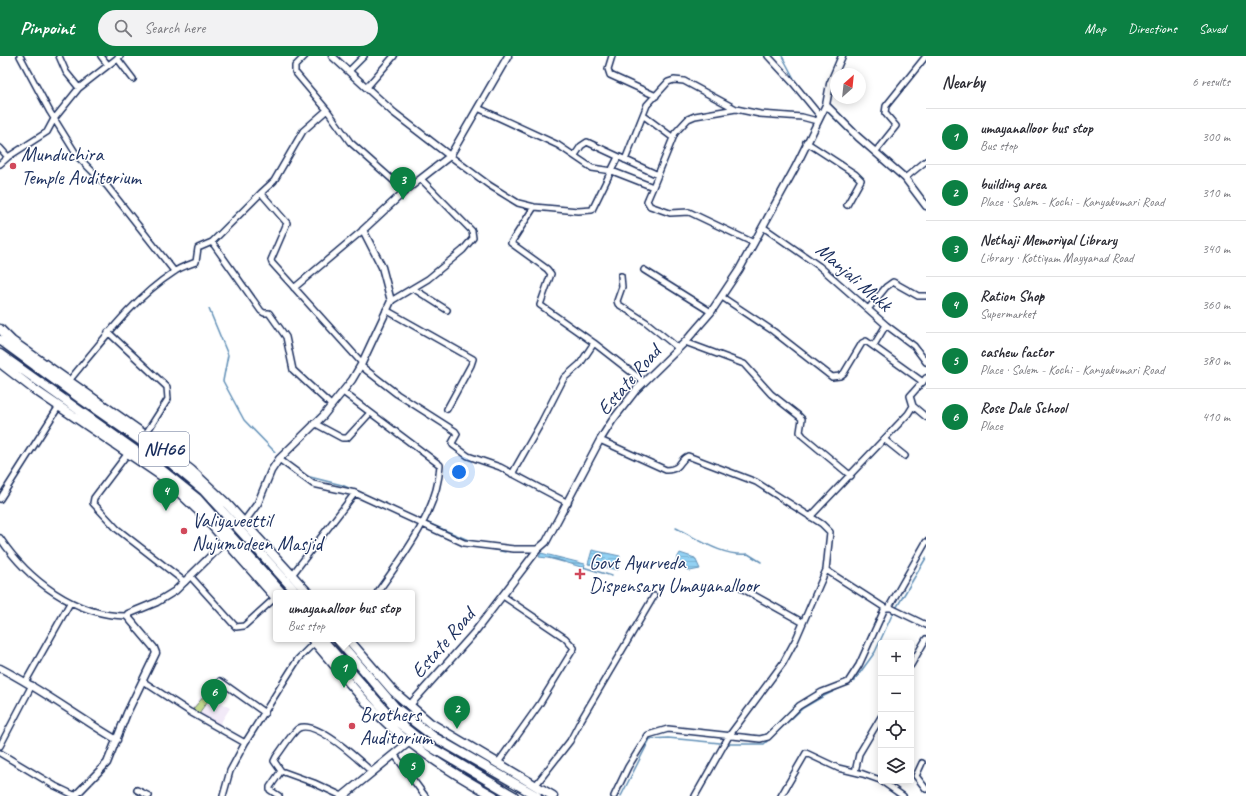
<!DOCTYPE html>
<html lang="en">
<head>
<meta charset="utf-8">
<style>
	body { margin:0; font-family:Caveat,sans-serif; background:#f2f2f3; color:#2b2b33 }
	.controls { position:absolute; right:12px; bottom:12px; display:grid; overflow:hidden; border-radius:4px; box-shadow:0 2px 10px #0003 }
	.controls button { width:36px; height:36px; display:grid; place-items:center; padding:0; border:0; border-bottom:1px solid #e1e1e2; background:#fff; color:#2b2b33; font:20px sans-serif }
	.compass { position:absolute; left:830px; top:12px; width:36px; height:36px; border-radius:50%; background:#fff; box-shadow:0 2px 10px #0003; rotate:27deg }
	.you { position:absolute; left:459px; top:416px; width:14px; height:14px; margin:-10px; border:3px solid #fff; border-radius:50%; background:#1a73e8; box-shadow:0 0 0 6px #1a73e833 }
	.badge { display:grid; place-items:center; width:26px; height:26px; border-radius:50%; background:#0b8043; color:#fff; font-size:13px; font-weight:700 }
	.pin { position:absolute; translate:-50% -33px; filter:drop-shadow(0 1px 2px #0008) }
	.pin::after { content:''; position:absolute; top:21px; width:14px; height:12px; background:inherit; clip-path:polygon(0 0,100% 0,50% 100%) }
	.popup { position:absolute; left:273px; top:534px; width:142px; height:52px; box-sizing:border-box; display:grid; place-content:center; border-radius:4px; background:#fff; filter:drop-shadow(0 1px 3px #0005); font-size:13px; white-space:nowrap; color:#7c7c81 }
	.popup b { font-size:15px; color:#2b2b33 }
	.popup::after { content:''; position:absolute; left:50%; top:100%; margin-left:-8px; border:8px solid transparent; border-top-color:#fff }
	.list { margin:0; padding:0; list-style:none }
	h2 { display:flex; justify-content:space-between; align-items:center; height:52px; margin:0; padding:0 16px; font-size:17px }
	h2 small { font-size:13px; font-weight:400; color:#7c7c81 }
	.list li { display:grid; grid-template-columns:26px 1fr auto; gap:12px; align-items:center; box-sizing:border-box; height:56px; padding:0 16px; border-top:1px solid #e1e1e2 }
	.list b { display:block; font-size:15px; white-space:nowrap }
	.list p { margin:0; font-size:13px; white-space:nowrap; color:#7c7c81 }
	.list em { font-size:13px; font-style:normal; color:#7c7c81 }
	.icon { flex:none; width:22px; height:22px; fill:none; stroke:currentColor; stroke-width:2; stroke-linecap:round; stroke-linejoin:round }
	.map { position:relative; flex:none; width:926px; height:740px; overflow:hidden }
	header { display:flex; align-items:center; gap:24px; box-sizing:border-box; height:56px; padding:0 20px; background:#0b8043; color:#fff }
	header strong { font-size:19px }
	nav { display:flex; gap:22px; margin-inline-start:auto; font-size:14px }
	.search { width:280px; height:36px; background:#f2f2f3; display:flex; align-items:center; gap:10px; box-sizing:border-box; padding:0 14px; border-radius:22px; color:#7c7c81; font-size:15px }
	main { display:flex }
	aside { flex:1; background:#fff }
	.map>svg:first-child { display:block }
</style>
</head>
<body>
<header>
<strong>Pinpoint</strong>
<div class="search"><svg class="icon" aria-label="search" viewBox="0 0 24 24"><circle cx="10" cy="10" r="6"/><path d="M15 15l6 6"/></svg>Search here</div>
<nav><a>Map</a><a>Directions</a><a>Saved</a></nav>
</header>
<main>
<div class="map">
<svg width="926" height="740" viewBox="0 0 926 740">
	<defs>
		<pattern id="water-rules" width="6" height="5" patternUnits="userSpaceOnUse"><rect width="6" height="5" fill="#92d1f3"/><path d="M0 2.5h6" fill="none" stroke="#7db4d3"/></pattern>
	</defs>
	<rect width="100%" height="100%" fill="#fff"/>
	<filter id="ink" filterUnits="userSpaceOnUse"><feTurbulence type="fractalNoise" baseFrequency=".025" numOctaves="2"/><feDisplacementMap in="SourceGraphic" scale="8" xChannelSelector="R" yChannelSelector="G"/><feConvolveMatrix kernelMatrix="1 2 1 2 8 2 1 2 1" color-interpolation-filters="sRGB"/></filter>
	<g filter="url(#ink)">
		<path fill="#f2eaf8" d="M204,636l26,16 -12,19 -27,-17z"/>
		<path fill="#c2d88d" stroke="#6e8476" d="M205,639l5,3 -11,15 -6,-4z"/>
		<path fill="url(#water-rules)" stroke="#6290b7" d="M592,494l28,6 -2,14 -30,-6z
			M541,497l44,11 -1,4 -29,-9 -16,-2z
			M680,497l15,5 5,11 -10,2 -16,-7z"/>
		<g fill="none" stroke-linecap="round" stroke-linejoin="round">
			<path stroke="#6290b7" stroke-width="1.5" d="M782,0l16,30
				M209,253l19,46 -5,26 21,39 31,32
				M306,420l36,9 38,17
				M411,460l11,5
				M428,467l45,19
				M676,472c22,11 47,29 72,26l13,8
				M488,492l17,4
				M549,502l15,4
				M583,511l29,9
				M729,688h35l39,-36 19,-11 32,-16 21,-29 17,-37 34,-57
				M621,740l29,-57 18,-1 52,5"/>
			<defs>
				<path id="minor" d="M20,0l30,56 28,45 29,29 67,85
					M59,0l7,16 13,16
					M101,0l7,9
					M305,0l-10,10v6l32,38 23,32 55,49
					M612,0l-4,13 2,6 46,21
					M768,0l25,27 27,33
					M117,2l16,21
					M349,15l15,-15
					M367,31l27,-31
					M478,52l80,37 34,23 20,3 41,16 -6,14 3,5 20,7 19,-1 65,31
					M327,54l-24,21 -29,50 -13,12 26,30 -16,37 1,3 90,100
					M644,60l28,21
					M806,86l49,32 6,6 -14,25
					M0,92l8,9
					M876,95l20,-25 -11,-13 1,-7 40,-50
					M575,99l6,-9 6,-4 71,33
					M450,100l39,29 29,18 16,4 44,4 14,-1 26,-53
					M625,104l22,-55 21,-23 6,-2 10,1 52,28
					M0,108l8,-7 39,-25 7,-13 25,-31 41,-32
					M905,122l21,-17
					M653,131l22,-54 13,-14 7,-3 41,-7 24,5 42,3 15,4
					M534,151l-23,36 36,26 4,5 -11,31 54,38 50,39
					M763,171l56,39 67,59 -12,20
					M212,186l49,-49
					M644,214l67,42
					M621,220l1,11 -5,14 1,3 28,18 32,26
					M294,232l69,-58
					M414,233l33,21
					M722,241l51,34 59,46 8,-1 4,-3 18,-30 4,-2 57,41
					M391,245l37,-22 35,-29 10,-12 -1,-7 -51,-52
					M869,252l17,-21 7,-5 25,14h8
					M386,254l87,49 -2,6 -24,44
					M886,269l28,21 12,16
					M108,276l59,55 1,12 -23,36
					M685,286l59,22 27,30 28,22 3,3 -2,13 3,4 48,40
					M361,310l36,28 58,37 2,3 -5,9 1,2 15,11 32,11 68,36
					M68,326c32,-38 64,-83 106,-110 6,-5 15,-7 22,-10l2,-14 14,-6 49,69 3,2h5l17,24 7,33 38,35
					M343,336l97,73c-2,47 -37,91 -63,128
					M913,350l13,11
					M314,367l28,15h5l23,-25
					M600,384l66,30c17,-1 12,-10 22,-14l68,26 66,42 8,8 -4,38 -30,69 -13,24 -54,73 -34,60
					M885,384l20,16
					M128,397l-34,45 -1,5 24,26 68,53
					M279,403l34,25 42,9 109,50 50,6h24
					M512,418l29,-51 23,-45 16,-14 14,-21
					M0,443l59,-93
					M810,461l98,-103 5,-8 -3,-10 16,-18
					M0,482c28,42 75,78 127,78
					M826,514l59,38
					M292,519l63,-82
					M191,521l45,50 8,-1 32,-29
					M743,533l59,33
					M889,551l37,-65
					M886,552h5l35,17
					M911,609l15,-26
					M26,625l44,-78
					M220,625l45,32
					M144,626l46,30 55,31
					M0,690l32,-61
					M0,697l55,33 21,10
					M394,698l31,42
					M922,707l-6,13 10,13
					M497,708l42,-59 35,-57 -9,-10 -62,-42
					M855,716l4,-18 22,-37
					M535,730l35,-45 11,-21 73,-124
					M137,734l12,6
					M223,740l7,-25 15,-28 53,-84 17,-17
					M279,740l-9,-6v-3l11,-16
					M342,740l-28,-13 -33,-12 -7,-10 2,-4c5,-6 17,-26 23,-29 18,-8 61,33 73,44
					M614,740l14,-29 20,-32 20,-6 92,10 8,-2 31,-31 23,-14 26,-10 11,-17 26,-57
					M781,740l25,-43 32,15 25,6 17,6 23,16"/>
				<path id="tertiary" d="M332,0l61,56 57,44
					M826,49l32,32 47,41 21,28
					M244,466l14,-19 13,-32 8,-12 44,-43 29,-36 10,-17 29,-62 -9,-34 -19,-37 42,-39 45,-35 58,-100
					M0,612c41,21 78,49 117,72
					M409,650l65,-73 64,-84 8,-7 54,-102 12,-19 24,-31 49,-48 26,-30 28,-42 56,-102 31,-63 4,-21 12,-28
					M75,740l32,-33 20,-50 29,-60 -2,-5 -27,-32 1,-2 29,-12 18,-11 51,-50"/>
				<path id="secondary" d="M343,740l66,-54"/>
				<path id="trunk" d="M0,273l12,12 143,101 36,28 36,34 81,89
					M0,284l82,60 79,55 43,36 93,102
					M0,298l156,111 41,33 85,95
					M0,307l35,27 128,87 38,36 75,85
					M312,583c29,33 57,71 92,99 28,22 59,41 90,58
					M322,583l68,77 34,27 90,53
					M337,583l59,69 38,29 103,59
					M348,583l45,52 37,32 123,73"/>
			</defs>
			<use href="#minor" stroke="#1b2f5e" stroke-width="8"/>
			<use href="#tertiary" stroke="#1b2f5e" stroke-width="9"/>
			<use href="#secondary" stroke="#1b2f5e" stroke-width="10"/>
			<use href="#trunk" stroke="#1b2f5e" stroke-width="11"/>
			<use href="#minor" stroke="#fff" stroke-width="5"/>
			<use href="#tertiary" stroke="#fff" stroke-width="6"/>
			<use href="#secondary" stroke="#fff" stroke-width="7"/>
			<use href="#trunk" stroke="#fff" stroke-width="8"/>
		</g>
	</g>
	<g fill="#d1495b" stroke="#fff" stroke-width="1.5">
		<circle cx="13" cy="110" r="4"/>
		<circle cx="184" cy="475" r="4"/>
		<path d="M578 512h4v4h4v4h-4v4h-4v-4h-4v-4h4z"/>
		<circle cx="352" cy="670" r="4"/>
	</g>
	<g text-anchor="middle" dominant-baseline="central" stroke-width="3" stroke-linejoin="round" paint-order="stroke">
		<rect fill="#fff" stroke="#5f6d8e" stroke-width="1" x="139" y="376" width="50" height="34" rx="3"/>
		<g font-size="19" font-weight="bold" fill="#1b2f5e">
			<text x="164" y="393">NH66</text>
		</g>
		<g font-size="20" fill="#1b2f5e" stroke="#fff" text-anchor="start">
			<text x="21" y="98">Munduchira<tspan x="21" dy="23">Temple Auditorium</tspan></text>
			<text x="192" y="464">Valiyaveettil<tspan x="192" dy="23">Nujumudeen Masjid</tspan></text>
			<text x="589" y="506">Govt Ayurveda<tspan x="589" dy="23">Dispensary Umayanalloor</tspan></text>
			<text x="360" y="658">Brothers<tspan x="360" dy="23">Auditorium</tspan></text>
		</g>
		<g font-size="20" fill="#1b2f5e" stroke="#fff">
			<text transform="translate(854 221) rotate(41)">Manjali Mukk</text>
			<text transform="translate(629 324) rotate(-49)">Estate Road</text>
			<text transform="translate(443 587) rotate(-49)">Estate Road</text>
		</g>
	</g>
</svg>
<div class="controls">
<button>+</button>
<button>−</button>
<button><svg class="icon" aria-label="locate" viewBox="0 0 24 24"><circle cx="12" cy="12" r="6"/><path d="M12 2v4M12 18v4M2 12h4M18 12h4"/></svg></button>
<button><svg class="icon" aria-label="layers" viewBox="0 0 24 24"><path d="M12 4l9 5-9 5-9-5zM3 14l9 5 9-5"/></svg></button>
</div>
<svg class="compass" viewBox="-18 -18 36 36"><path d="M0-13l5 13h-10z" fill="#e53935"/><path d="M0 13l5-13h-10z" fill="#7c7c81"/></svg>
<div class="you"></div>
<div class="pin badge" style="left:344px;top:632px">1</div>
<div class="popup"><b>umayanalloor bus stop</b>Bus stop</div>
<div class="pin badge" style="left:457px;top:673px">2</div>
<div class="pin badge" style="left:403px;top:144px">3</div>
<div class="pin badge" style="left:166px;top:455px">4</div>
<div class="pin badge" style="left:412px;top:730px">5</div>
<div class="pin badge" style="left:214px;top:656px">6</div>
</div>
<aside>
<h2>Nearby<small>6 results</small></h2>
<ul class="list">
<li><span class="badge">1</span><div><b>umayanalloor bus stop</b><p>Bus stop</p></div><em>300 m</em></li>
<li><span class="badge">2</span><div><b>building area</b><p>Place · Salem - Kochi - Kanyakumari Road</p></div><em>310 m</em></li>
<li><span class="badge">3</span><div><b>Nethaji Memoriyal Library</b><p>Library · Kottiyam Mayyanad Road</p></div><em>340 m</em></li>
<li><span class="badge">4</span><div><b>Ration Shop</b><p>Supermarket</p></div><em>360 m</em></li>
<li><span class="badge">5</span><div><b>cashew factor</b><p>Place · Salem - Kochi - Kanyakumari Road</p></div><em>380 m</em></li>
<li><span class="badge">6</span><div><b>Rose Dale School</b><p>Place</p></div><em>410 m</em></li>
</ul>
</aside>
</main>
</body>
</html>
